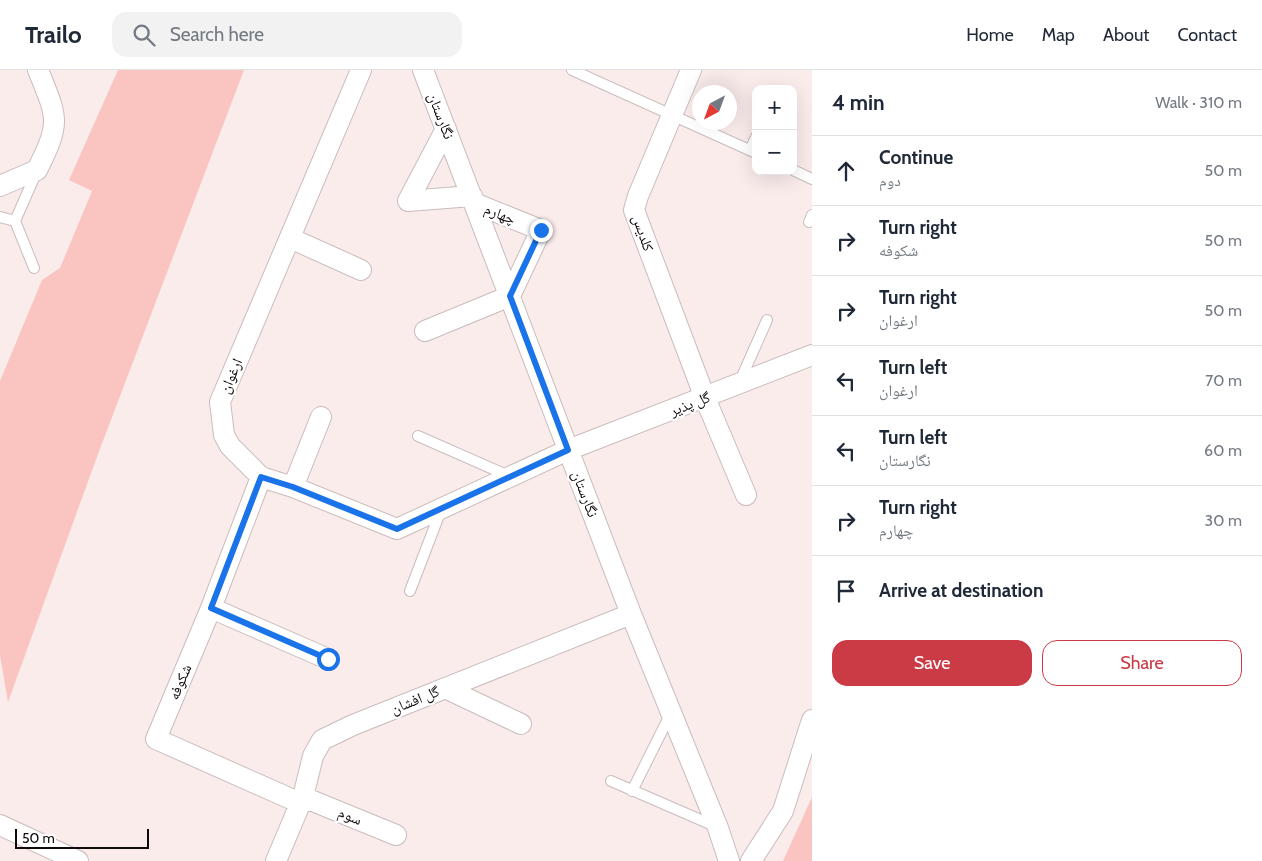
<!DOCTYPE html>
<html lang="en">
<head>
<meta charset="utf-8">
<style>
	body { margin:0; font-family:Cabin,"Noto Naskh Arabic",sans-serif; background:#f2f2f3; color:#1f2937 }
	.controls { position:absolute; right:15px; top:15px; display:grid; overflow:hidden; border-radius:10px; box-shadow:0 5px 20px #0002 }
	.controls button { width:45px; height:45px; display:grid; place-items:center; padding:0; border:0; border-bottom:1px solid #e0e1e3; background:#fff; color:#1f2937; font:25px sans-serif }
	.compass { position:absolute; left:692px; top:15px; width:45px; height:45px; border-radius:50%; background:#fff; box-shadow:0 5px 20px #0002; rotate:221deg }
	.scale { position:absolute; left:15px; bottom:12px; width:134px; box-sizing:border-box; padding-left:5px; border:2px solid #100b0b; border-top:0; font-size:14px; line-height:18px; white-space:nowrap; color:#100b0b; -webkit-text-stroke:4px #fff; paint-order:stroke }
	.stop { position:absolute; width:15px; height:15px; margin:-11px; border:4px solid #1a73e8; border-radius:50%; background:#fff }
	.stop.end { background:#1a73e8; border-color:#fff; box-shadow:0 1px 5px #0008 }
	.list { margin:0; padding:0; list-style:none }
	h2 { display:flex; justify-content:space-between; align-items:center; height:65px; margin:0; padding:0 20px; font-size:21px }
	h2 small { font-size:16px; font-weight:400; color:#747a83 }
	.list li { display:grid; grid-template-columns:32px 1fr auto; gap:15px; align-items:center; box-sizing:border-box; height:70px; padding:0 20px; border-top:1px solid #e0e1e3 }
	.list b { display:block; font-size:19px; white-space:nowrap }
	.list p { margin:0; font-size:16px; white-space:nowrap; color:#747a83 }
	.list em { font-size:16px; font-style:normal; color:#747a83 }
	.actions { display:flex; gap:10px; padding:15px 20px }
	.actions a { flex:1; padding:11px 0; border:1px solid #cb3b45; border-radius:15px; text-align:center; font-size:18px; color:#cb3b45 }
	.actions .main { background:#cb3b45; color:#fff }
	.icon { flex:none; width:28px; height:28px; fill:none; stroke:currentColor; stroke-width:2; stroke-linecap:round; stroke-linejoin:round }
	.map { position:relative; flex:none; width:812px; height:791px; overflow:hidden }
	header { display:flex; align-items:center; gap:30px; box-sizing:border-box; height:70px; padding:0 25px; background:#fff; border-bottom:1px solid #e0e1e3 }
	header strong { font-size:24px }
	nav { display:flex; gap:28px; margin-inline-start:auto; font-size:18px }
	.search { width:350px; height:45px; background:#f2f2f3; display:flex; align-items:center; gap:12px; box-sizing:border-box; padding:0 18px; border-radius:15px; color:#747a83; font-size:19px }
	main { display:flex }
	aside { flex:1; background:#fff }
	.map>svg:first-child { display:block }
</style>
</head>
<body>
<header>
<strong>Trailo</strong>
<div class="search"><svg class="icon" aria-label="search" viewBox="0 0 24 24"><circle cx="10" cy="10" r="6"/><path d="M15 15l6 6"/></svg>Search here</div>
<nav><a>Home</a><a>Map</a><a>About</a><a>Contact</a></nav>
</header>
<main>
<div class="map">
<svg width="812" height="791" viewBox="0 0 812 791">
	<rect width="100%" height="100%" fill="#fbecec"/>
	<path fill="#fac4c1" d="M118,0h126l-146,384 -90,248 -8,-47v-274l42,-101 18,-12 32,-77 -23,-11z
		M812,727v64h-29z"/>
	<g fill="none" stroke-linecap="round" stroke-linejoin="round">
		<defs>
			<path id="service" d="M572,0l184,83
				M750,80l6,-13
				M793,100l19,9
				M0,147l15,4 19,47
				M15,151l22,-50
				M809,152l3,-7
				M740,311l27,-61
				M418,366l91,40
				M410,521l31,-81
				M611,711l106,46
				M632,721l39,-78"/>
			<path id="minor" d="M361,0l-141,332 4,33 6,11 31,31 32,10 104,42 171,-79 244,-95
				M423,0l208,544 87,214 11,33
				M691,0l-53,126 -4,14 71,188 41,97
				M446,59l-38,72 64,-5
				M0,116l37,-16c24,-48 21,-51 1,-100
				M290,168l71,32
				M425,261l85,-35 31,-66 -67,-27
				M261,407l-50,131 -55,131 144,64
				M293,417l28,-70
				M211,538l117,51
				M445,618l76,36
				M303,727l93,38
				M0,755l78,36
				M276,791l27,-64 10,-41 9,-16 31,-15 278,-111
				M751,791l32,-50 29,-91"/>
		</defs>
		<use href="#service" stroke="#cabcbc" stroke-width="12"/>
		<use href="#minor" stroke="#cabcbc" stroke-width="22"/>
		<use href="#service" stroke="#fff" stroke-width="10"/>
		<use href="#minor" stroke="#fff" stroke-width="20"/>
	</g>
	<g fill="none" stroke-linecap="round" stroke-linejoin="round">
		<path stroke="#1a73e8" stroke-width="6" d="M328,589l-117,-51 50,-131 32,10 104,42 171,-79 -58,-154 31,-66"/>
	</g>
	<g text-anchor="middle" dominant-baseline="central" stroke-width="4.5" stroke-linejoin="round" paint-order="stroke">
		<g font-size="15" fill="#100b0b" stroke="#fff">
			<text transform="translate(441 46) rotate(69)">نگارستان</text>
			<text transform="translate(500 144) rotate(22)">چهارم</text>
			<text transform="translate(643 163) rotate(71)">کلدیس</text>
			<text transform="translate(231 306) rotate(-67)">ارغوان</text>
			<text transform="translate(690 334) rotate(-21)">گل پذیر</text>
			<text transform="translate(585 424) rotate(69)">نگارستان</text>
			<text transform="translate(180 612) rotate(-67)">شکوفه</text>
			<text transform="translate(415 630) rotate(-22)">گل افشان</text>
			<text transform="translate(350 746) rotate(22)">سوم</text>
		</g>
	</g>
</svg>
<div class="controls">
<button>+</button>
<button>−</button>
</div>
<svg class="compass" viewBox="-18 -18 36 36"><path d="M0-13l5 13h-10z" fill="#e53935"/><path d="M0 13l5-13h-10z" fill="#747a83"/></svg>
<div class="scale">50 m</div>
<div class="stop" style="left:328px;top:589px"></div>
<div class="stop end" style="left:541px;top:160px"></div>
</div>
<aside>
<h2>4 min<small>Walk · 310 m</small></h2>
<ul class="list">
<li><svg class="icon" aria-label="ahead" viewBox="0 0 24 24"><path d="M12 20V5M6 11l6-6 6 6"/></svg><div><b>Continue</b><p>دوم</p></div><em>50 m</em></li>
<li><svg class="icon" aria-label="right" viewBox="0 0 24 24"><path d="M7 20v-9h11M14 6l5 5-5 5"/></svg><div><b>Turn right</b><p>شکوفه</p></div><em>50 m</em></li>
<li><svg class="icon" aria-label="right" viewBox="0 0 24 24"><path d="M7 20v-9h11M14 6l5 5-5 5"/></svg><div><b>Turn right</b><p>ارغوان</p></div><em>50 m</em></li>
<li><svg class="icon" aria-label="left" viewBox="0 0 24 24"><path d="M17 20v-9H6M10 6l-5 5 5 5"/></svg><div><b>Turn left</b><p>ارغوان</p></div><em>70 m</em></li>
<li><svg class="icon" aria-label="left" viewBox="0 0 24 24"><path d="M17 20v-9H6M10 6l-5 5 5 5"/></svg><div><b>Turn left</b><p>نگارستان</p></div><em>60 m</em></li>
<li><svg class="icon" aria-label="right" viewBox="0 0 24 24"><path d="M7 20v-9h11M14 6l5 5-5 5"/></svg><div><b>Turn right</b><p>چهارم</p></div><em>30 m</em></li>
<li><svg class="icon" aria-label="arrive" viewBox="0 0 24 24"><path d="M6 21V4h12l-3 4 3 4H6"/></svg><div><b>Arrive at destination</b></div></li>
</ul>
<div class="actions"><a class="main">Save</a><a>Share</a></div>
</aside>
</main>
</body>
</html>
